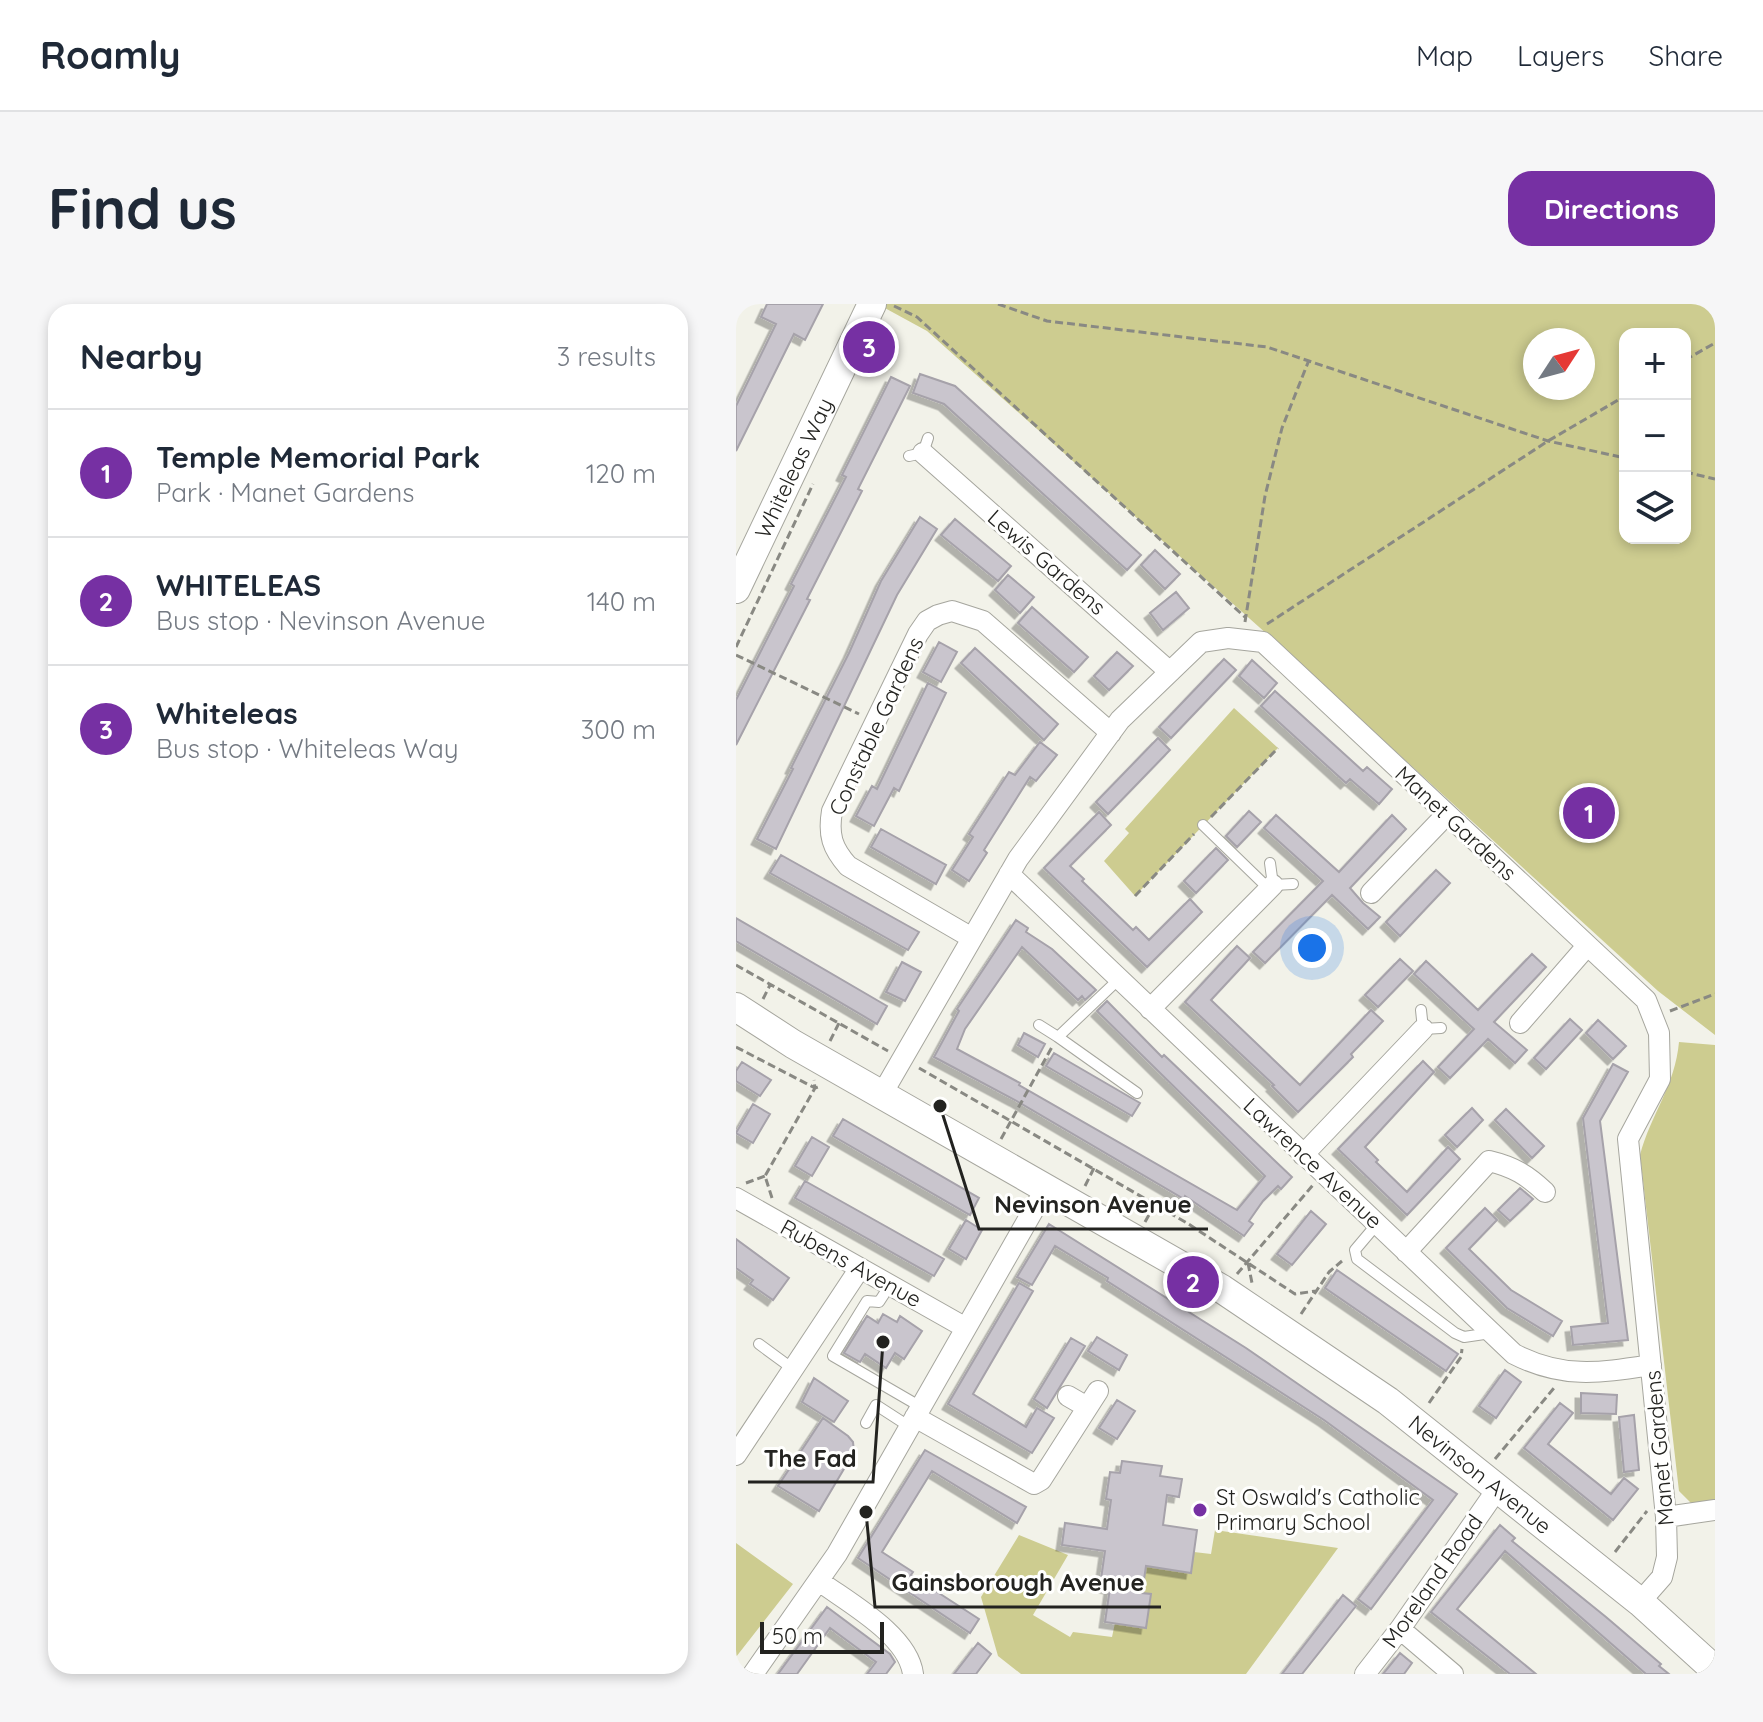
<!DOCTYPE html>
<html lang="en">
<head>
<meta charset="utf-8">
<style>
	body { margin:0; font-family:Quicksand,sans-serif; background:#f6f6f7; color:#1f2937 }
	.controls { position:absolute; right:24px; top:24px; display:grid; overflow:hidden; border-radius:16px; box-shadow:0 4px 12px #0003 }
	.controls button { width:72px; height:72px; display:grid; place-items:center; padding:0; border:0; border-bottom:2px solid #e0e1e3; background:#fff; color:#1f2937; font:40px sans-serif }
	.compass { position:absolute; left:787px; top:24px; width:72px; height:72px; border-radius:50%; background:#fff; box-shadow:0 4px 12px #0003; rotate:54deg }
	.scale { position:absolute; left:24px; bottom:20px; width:124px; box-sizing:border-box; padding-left:8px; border:4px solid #232320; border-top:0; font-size:22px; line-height:28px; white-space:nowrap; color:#232320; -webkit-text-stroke:6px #fffffe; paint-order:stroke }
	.you { position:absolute; left:576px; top:644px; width:28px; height:28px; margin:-20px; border:6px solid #fff; border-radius:50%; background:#1a73e8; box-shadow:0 0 0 12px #1a73e833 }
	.badge { display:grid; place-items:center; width:52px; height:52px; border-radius:50%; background:#7630a3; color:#fff; font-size:26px; font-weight:700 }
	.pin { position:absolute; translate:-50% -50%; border:4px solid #fff; box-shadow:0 2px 8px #0006 }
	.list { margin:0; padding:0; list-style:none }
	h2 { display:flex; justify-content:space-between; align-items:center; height:104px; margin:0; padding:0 32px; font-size:34px }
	h2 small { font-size:26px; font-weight:400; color:#747a83 }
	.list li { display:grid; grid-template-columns:52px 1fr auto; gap:24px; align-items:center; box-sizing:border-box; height:128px; padding:0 32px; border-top:2px solid #e0e1e3 }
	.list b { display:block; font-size:30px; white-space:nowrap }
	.list p { margin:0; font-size:26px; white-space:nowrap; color:#747a83 }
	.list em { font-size:26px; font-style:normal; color:#747a83 }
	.icon { flex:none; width:44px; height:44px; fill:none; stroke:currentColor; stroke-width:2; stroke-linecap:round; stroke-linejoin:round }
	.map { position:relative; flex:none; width:979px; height:1370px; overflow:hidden; border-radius:24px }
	header { display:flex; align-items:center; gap:48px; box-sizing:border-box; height:112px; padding:0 40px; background:#fff; border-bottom:2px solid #e0e1e3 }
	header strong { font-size:38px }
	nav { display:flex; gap:44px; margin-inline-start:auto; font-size:28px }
	.intro { display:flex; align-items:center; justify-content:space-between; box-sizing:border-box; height:192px; padding:0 48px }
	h1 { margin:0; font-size:56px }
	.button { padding:20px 36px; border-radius:24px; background:#7630a3; color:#fff; font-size:28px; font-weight:700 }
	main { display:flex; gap:48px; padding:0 48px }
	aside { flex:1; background:#fff; border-radius:24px; box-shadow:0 4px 12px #0003 }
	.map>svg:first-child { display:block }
</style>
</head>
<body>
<header>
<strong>Roamly</strong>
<nav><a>Map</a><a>Layers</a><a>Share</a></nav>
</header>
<div class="intro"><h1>Find us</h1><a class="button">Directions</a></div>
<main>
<aside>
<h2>Nearby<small>3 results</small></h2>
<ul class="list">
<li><span class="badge">1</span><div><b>Temple Memorial Park</b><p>Park · Manet Gardens</p></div><em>120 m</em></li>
<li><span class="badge">2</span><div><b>WHITELEAS</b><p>Bus stop · Nevinson Avenue</p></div><em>140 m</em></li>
<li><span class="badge">3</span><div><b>Whiteleas</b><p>Bus stop · Whiteleas Way</p></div><em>300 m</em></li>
</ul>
</aside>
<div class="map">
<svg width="979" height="1370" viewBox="0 0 979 1370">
	<defs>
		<filter id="shadow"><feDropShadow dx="-5.5" dy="5.5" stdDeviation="0" flood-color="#0004"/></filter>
	</defs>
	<rect width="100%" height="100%" fill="#f2f2e9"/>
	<path fill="#cdcc90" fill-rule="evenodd" d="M148,0h831v731l-57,-44 -390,-356 -341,-304 -44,-24zM889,30h60v204h-60zM799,36h48v48h-48z
		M498,404l44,40 -143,148 -31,-35 25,-28 -4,-4z
		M943,738l36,3v455l-24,3 -12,-12 -39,-336c11,-41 35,-69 39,-113z
		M479,1226l123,18 -92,126h-225l-23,-18 -17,-59 38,-62 49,20 -35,60 37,22 3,-5 39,5 3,-14 31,4 5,-32 -9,-2 4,-27 45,7 3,-21 17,2z
		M0,1239l57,41 -57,73z"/>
	<path fill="#c9c5cd" stroke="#a6a2aa" stroke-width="2" filter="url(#shadow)" d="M31,0h56l-18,36 -11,-6 -58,117v-45l40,-82 -15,-7z
		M184,70l35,12 186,169 -14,15 -183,-166 -31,-11z
		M155,73l19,9 -52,103 4,2 -55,108 3,1 -74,145v-45l58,-114 -3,-2 55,-107 -4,-2z
		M184,213l17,12 -40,66 -121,254 -19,-10 36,-70 -2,-1 58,-115 32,-72z
		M219,215l56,47 -13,15 -57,-46z
		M419,246l25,24 -15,15 -24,-24z
		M272,271l26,22 -14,16 -25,-23z
		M440,288l13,16 -26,22 -13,-17z
		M296,303l56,50 -14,15 -56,-49z
		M203,338l18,10 -16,30 -18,-10z
		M239,344l83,76 -14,16 -83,-77z
		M381,348l16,14 -24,24 -15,-14z
		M488,355l12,11 -65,68 -12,-11z
		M516,356l25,23 -13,15 -25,-22z
		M192,379l18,10 -47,98 -5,-3 -20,38 -18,-10 16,-30 5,3z
		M539,387l88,80 4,-4 25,22 -13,15 -29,-25 -4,4 -85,-77z
		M422,434l12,12 -62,64 -12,-12z
		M304,438l17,13 -21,26 -6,-4 -46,73 3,3 -18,28 -17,-11 21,-33 -4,-3 40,-62 6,3z
		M513,507l12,11 -24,25 -11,-11z
		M363,508l12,13 -41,41 14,13 -2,2 51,49 3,-3 13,13 41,-41 12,13 -55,55 -103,-99z
		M540,511l63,57 53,-57 14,14 -56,59 13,15 17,14 -12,12 -36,-34 -67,68 -12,-11 70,-71 -59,-53z
		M145,525l65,36 -10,19 -65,-37z
		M480,544l12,12 -32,33 -12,-12z
		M45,551l138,77 -11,18 -138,-77z
		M700,566l14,13 -50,53 -14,-14z
		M0,614l151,88 -10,18 -141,-83z
		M280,616l12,8 -2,4 26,17 44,41 -11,10 -3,-4 -4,4 -56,-53 -57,82 -8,20 63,34 -1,2 218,125 28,-34 -168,-165 10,-10 55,56 2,-2 128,122 -11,12 -3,-3 -15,15 -14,20 4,3 -9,12 -59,-40 -1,3 -169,-99 -81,-43 25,-46 -2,-2z
		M501,642l13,12 -39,42 89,85 71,-75 12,11 -32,33 2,3 -55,55 -26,-26 2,-1 -89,-83z
		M796,650l14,13 -52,55 33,28 -12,13 -27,-24 -38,39 -12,-11 36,-38 -60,-55 12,-13 52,49z
		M664,655l13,12 -35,36 -13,-12z
		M166,658l19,10 -16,29 -19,-9z
		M834,715l12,11 -36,39 -12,-11z
		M862,716l28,26 -13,13 -27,-26z
		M288,729l21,11 -7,13 -20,-12z
		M318,749l86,50 -8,13 -86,-50z
		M687,757l11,11 -69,75 13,13 -2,2 31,30 41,-45 12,12 -53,56 -69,-66z
		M6,758l29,18 -11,16 -24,-15v-10z
		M877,760l15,8 -28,49 28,219 -55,5 -2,-18 37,-4 -25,-205z
		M17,800l17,10 -17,29 -17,-10z
		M736,804l11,12 -26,27 -12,-12z
		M770,805l38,37 -12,12 -37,-38z
		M107,815l136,79 -9,17 -137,-79z
		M76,833l17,10 -17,29 -17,-10z
		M69,877l139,78 -10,17 -139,-78z
		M784,884l13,11 -23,22 -12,-11z
		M749,904l12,12 -28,29 42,41 51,31 -9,15 -46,-28 -61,-60z
		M575,907l15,13 -34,41 -15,-11z
		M230,916l16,10 -16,29 -17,-10z
		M313,920l197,124 211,146 -86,115 -13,-10 75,-99 -109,-80 -217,-139 1,-3 -53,-32 -23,39 -15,-8z
		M0,935l53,39 -16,22 -23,-16 3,-4 -17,-12z
		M601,966l121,84 -12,17 -121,-83z
		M283,979l14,8 -60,103 53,33 11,-19 17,10 -22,35 -84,-49z
		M147,1010l14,8 3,-6 22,15 -18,28 -9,-6 -9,15 -21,-14 -5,8 -16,-9 23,-37 11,7z
		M361,1033l30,18 -8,15 -31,-19z
		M335,1034l14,8 -38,62 -13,-9z
		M769,1066l16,12 -25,36 -17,-12z
		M78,1074l34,23 -14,21 -32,-20z
		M845,1089l36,2 -1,19 -35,-1z
		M381,1096l18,11 -18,28 -18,-11z
		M824,1099l13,10 -25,31 63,50 13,-16 14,11 -25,31 -89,-72z
		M898,1111l5,55 -15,2 -5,-55z
		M87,1114l25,18 5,6 1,10 -35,59 -41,-25z
		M189,1146l101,57 -9,16 -85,-52 -50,81 31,20 -2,3 68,44 -9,14 -112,-75z
		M386,1157l40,5 -2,10 22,3 -3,18 -12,-2 -4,30 34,5 -6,43 -45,-7 -4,27 9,1 -5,34 -41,-6 5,-34 -10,-2 5,-35 -43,-6 3,-22 42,6 4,-29 -5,-1 4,-27 10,1z
		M764,1221l15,13 -3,3 94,76 55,47 -2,2 10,8h-23l-141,-123 -48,58 79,65h-26l-79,-62z
		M607,1291l13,11 -54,68h-20z
		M91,1303l63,47 5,8 -9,12h-19l9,-12 -46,-34 -33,46h-19z
		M242,1339l13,11 -15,20h-22z
		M664,1349l12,10 -8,11h-21z"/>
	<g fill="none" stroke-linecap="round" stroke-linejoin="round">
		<defs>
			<path id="lane" d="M173,152l14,-3 5,-15
				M467,521l66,64
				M534,559l3,22 20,-1
				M383,675l-61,58 79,56
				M685,706l2,19 18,-1
				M303,721l19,12
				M641,920l-22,26 2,9 98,74 9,4 27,-4
				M154,981l-11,17 -12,-1 -34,55 88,51
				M23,1040l34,25
				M130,1119l10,-18 34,22"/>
			<path id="street" d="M187,149l247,219
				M273,570l505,480c49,25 85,19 137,11
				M635,589l76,-79
				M236,634l-124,-72c-16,-18 -20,-31 -16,-55l86,-177 9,-13 11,-6 14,-4 31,10 128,112
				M414,705l123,-124
				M784,719l67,-77
				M146,790l136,-235 102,-139 81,-78 27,-4 35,4 383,358 13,33 1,46 -32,60 38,378 1,40 -5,20 -22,25
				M567,851l120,-126
				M0,894l230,130
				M670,948l83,-91c25,6 38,14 56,31
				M332,1092l19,11
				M179,1113l119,67 7,-4 57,-89
				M0,1151l124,-187
				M930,1213l49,-7
				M83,1277c30,22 89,54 94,93
				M664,1325l53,45
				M17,1370l84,-120 209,-366
				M629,1370l35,-45 98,-141"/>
			<g id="secondary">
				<path id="s1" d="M0,285l136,-285"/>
				<path id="s2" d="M0,703l57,37 429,245 166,112 252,201 75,68"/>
			</g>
		</defs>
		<use href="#lane" stroke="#a6a69e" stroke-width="12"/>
		<use href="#street" stroke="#a6a69e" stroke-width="22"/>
		<use href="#secondary" stroke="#a6a69e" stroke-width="30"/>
		<path stroke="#898983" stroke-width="3" stroke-dasharray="8 4" stroke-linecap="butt" d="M262,0l49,17 220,26 281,94 77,17
			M158,2l23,11 329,301
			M949,56l30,-17
			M949,168l30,7
			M509,318l20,-126 17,-68 27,-68
			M531,320l281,-183 77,-45
			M0,343l77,-163
			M0,351l123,59
			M475,513l67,-69
			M399,592l59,-62
			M0,661l152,86
			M27,695l7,-14
			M934,707l45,-17
			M94,737l9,-18
			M0,743l79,41 6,-2
			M183,764l268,155 108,71 21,-3
			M265,835l51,-92
			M10,879l19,-7
			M349,882l9,-18
			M36,894l-7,-22 50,-88 -1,-8
			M409,918l10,-18
			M512,959l4,20
			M501,970l76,-89
			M565,1010l28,-42 13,-11
			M693,1099l32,-46 1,-8
			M759,1155l59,-71
			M879,1248l32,-41"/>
		<use href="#lane" stroke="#fff" stroke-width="10"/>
		<use href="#street" stroke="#fff" stroke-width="20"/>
		<use href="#secondary" stroke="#fff" stroke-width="28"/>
	</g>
	<circle fill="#7630a3" stroke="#fffffe" stroke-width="3" cx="464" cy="1206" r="8"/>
	<g text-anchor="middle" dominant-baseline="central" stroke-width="6" stroke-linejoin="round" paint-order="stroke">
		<g font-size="22" fill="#232320" stroke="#fffffe">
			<text stroke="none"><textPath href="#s1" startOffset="134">Whiteleas Way</textPath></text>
			<text transform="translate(311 258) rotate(41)">Lewis Gardens</text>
			<text transform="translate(140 422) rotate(-65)">Constable Gardens</text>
			<text transform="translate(720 519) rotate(43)">Manet Gardens</text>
			<text transform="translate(577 859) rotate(43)">Lawrence Avenue</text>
			<text transform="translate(115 959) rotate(29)">Rubens Avenue</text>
			<text transform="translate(923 1144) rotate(-95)">Manet Gardens</text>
			<text stroke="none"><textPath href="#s2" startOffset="880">Nevinson Avenue</textPath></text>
			<text transform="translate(696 1277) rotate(-55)">Moreland Road</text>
		</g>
		<g font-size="22" fill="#232320" stroke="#fffffe" text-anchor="start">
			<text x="480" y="1193">St Oswald's Catholic<tspan x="480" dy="25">Primary School</tspan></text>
		</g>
	</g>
	<path fill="none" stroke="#232320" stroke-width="3" d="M204 802L243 925H472M147 1038L137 1178H12M130 1208L139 1303H425"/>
	<g fill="#232320" stroke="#fffffe" stroke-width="3">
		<circle cx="204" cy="802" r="8"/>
		<circle cx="147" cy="1038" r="8"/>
		<circle cx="130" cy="1208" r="8"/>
	</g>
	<g font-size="24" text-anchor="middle" font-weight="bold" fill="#232320" stroke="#fffffe" stroke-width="6" stroke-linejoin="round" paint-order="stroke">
		<text x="357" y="909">Nevinson Avenue</text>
		<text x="74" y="1163">The Fad</text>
		<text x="282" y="1287">Gainsborough Avenue</text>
	</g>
</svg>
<div class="controls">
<button>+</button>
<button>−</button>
<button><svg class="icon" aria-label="layers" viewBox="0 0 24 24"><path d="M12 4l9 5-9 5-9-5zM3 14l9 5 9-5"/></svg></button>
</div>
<svg class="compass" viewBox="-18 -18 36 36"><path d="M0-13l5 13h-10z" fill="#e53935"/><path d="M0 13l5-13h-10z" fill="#747a83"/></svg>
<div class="scale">50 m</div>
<div class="you"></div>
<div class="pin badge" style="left:853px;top:509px">1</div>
<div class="pin badge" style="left:457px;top:978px">2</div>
<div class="pin badge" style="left:133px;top:43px">3</div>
</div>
</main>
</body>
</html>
